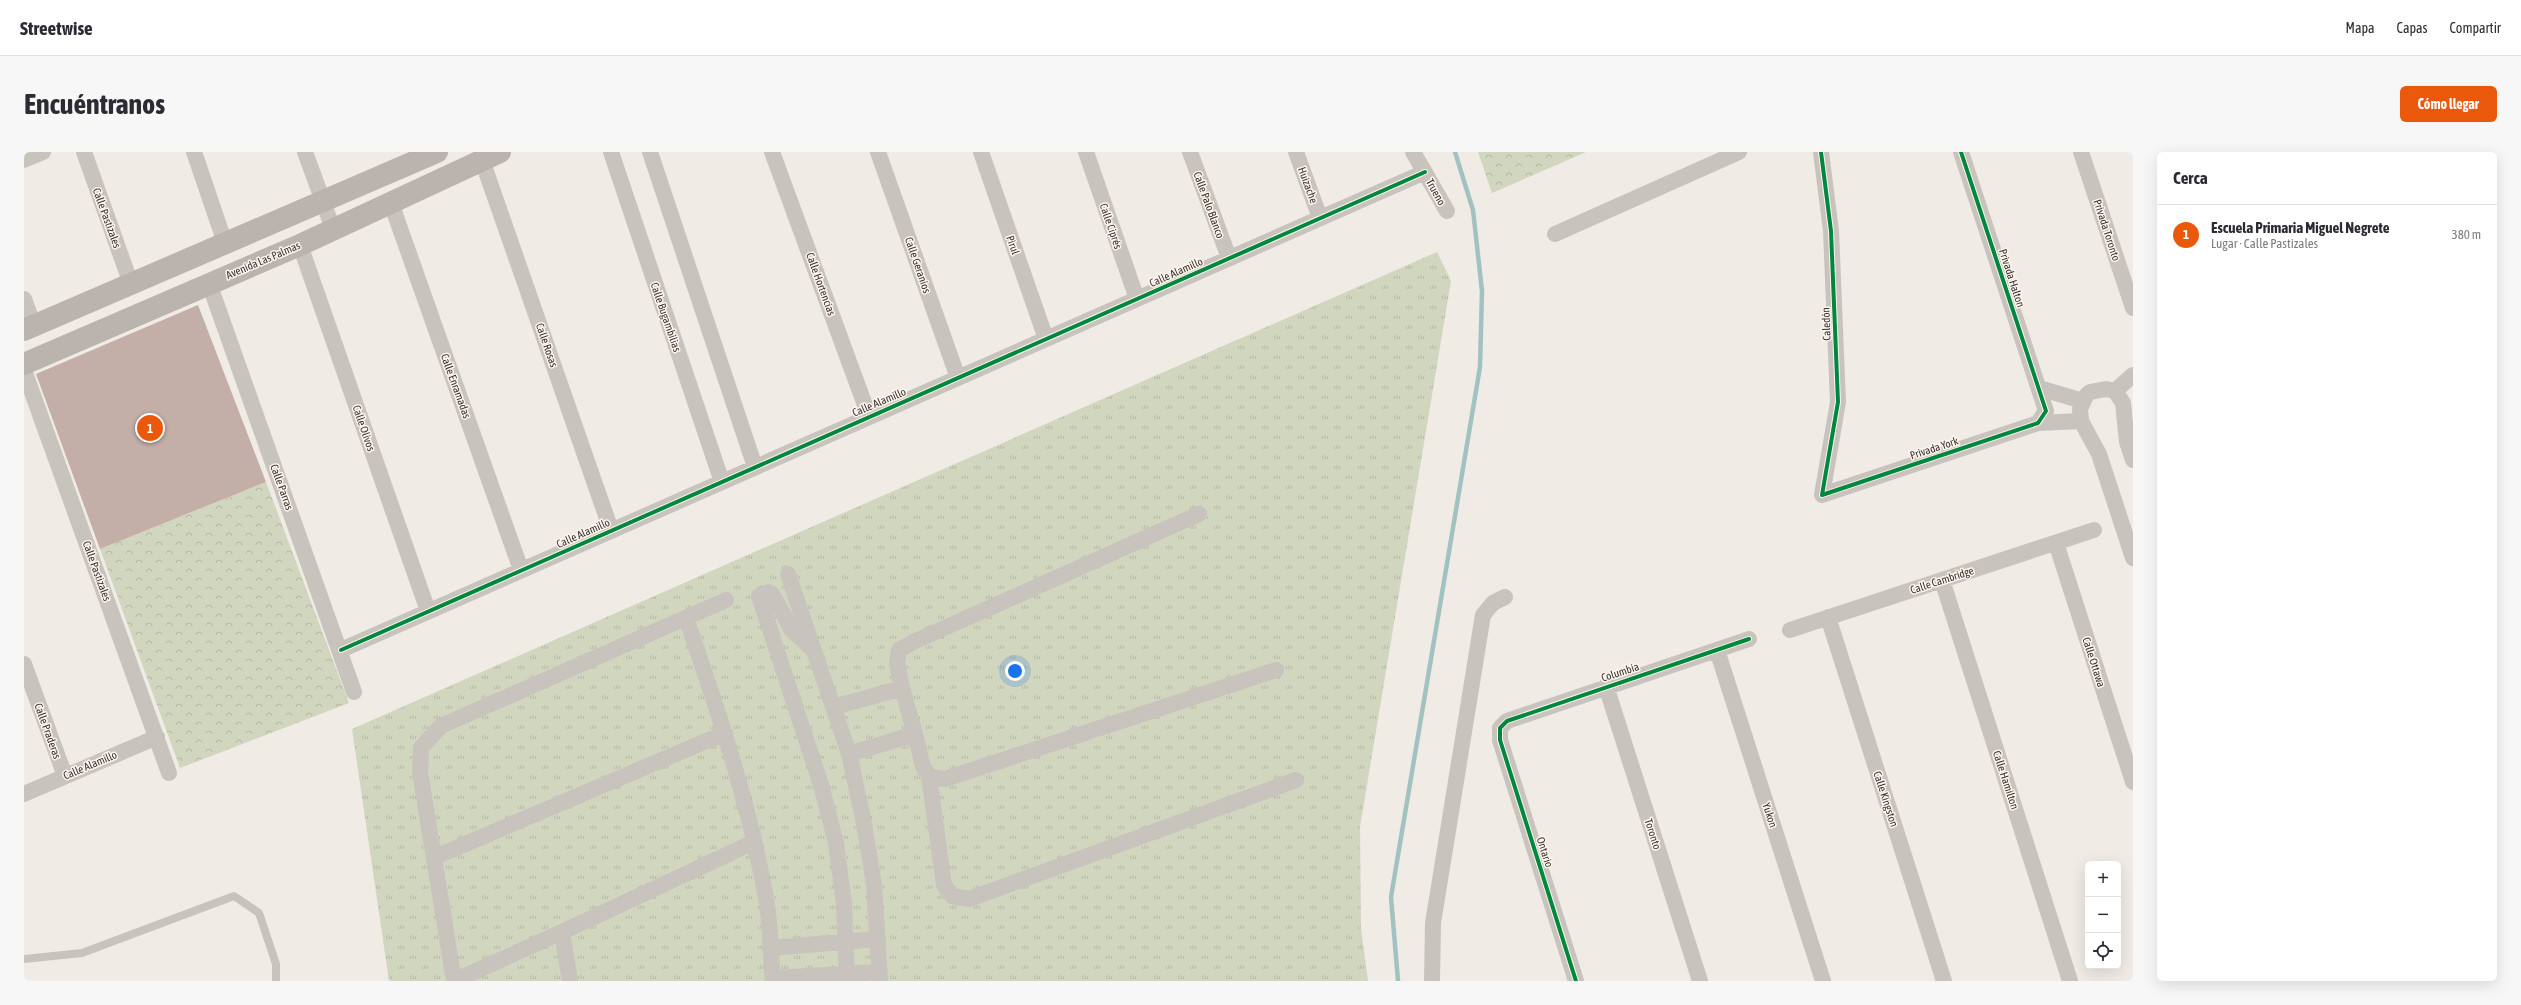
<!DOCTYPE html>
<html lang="es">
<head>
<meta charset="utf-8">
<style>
	body { margin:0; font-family:"Asap Condensed",sans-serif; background:#f7f7f7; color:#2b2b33 }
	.controls { position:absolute; right:12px; bottom:12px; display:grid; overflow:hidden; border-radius:6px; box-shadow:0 4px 16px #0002 }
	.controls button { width:36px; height:36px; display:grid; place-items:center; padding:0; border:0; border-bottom:1px solid #e1e1e2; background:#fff; color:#2b2b33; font:20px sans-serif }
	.you { position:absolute; left:991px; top:519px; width:14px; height:14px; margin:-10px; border:3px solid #fff; border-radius:50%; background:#1a73e8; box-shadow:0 0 0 6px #1a73e833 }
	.badge { display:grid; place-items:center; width:26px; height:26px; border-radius:50%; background:#ea580c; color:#fff; font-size:13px; font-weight:700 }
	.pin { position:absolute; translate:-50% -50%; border:2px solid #fff; box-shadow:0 1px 4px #0006 }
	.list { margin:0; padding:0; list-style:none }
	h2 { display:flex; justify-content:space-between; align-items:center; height:52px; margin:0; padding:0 16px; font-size:17px }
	h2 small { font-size:13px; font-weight:400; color:#7c7c81 }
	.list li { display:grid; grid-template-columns:26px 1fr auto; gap:12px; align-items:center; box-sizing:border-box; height:60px; padding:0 16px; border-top:1px solid #e1e1e2 }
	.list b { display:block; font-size:15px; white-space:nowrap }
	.list p { margin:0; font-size:13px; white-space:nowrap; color:#7c7c81 }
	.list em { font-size:13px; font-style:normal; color:#7c7c81 }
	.icon { flex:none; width:22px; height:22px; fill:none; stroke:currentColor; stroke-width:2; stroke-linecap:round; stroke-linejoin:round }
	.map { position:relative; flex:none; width:2109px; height:829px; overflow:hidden; border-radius:6px }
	header { display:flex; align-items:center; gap:24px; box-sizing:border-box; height:56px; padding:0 20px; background:#fff; border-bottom:1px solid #e1e1e2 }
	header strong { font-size:19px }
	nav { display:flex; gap:22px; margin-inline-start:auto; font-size:14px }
	.intro { display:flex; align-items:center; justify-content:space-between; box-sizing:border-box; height:96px; padding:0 24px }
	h1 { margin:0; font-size:28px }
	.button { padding:10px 18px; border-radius:6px; background:#ea580c; color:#fff; font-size:14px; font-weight:700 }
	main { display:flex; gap:24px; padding:0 24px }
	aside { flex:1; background:#fff; border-radius:6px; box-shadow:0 4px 16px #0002 }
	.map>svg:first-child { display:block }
</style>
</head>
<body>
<header>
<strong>Streetwise</strong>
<nav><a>Mapa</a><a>Capas</a><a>Compartir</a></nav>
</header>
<div class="intro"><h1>Encuéntranos</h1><a class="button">Cómo llegar</a></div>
<main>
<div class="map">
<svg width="2109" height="829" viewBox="0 0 2109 829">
	<defs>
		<pattern id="grass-tufts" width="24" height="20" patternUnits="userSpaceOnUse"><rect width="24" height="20" fill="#d1d6bf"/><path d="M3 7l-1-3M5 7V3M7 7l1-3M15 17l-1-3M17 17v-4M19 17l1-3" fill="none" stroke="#b4b8a4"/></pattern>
		<pattern id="forest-crowns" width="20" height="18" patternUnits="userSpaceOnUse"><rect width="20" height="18" fill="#d1d6bf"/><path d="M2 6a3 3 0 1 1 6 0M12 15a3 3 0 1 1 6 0" fill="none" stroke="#b4b8a4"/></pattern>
	</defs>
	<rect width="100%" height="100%" fill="#f0ebe5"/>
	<path fill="url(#grass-tufts)" d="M1413,100l14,29 -91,546 1,102 7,52h-979l-37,-252z"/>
	<path fill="url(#forest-crowns)" d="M1454,0h108l-94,41z
		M242,330l83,221 -169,65 -80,-219z"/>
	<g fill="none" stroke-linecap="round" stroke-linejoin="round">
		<path stroke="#a1c2c1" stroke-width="4.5" d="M1374,829l-7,-84 89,-530 2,-76 -9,-81 -18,-58"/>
	</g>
	<path fill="#c3afa7" d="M174,153l68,177 -166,67 -64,-175z"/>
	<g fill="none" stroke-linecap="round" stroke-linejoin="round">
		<path stroke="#c9c3be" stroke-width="8" d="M0,807l58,-6 152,-57 25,17 17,51v17"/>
		<path stroke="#c9c3be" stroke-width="16" d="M60,0l47,132
			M170,0l31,91
			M281,0l28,77
			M587,0l111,330
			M626,0l105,315
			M748,0l97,264
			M854,0l80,226
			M957,0l65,187
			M1062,0l51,147
			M1166,0l39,106
			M1272,0l24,66
			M1389,0l34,59
			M1797,0l10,79 7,171 -16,93 216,-72 8,-12 -85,-259
			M2057,0l52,156
			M0,8l19,-8
			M458,8l129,370
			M367,51l130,367
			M1531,82l184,-82
			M276,93l128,366
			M185,131l145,409
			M0,147l10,27
			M0,218l145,403
			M2015,236l44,13
			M2091,239l18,-16
			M2014,271l43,-2
			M2109,308l-6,-18 -4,-39 -8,-12 -9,-2 -16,3 -4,4 -6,13 1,12 18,33 34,104
			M2032,391l77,239
			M764,422l61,180 14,64 11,66 6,97
			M1918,428l128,401
			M1804,465l116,364
			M662,466c31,90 62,181 79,275 6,28 5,59 8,88
			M1766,478l304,-100
			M317,498l1084,-478
			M789,498l-21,-20 -20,-36 -4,-2 -9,4 62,189 15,58 8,61 3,77
			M1693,498l106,331
			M0,512l41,112
			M1582,534l94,295
			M878,536l13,46
			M810,555l68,-19 -5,-24 2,-14 14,-8 286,-128
			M825,602l66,-20 8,32 6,11 16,2 331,-109
			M905,625l15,108 8,11 17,3 327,-119
			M0,642l133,-57
			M411,705l290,-124
			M746,796l108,-9
			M749,826l107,-6
			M430,829l-34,-209 1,-24 20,-22 285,-126
			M430,829l108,-49
			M546,829l-8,-49 192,-90
			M1408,829l1,-58 50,-308 10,-12 12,-6
			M1552,829l-76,-241v-12l7,-7 242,-82"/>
		<path stroke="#bab3ae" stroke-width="22" d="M0,178l413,-178
			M0,212l276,-119 200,-93"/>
		<defs>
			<path id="cycleway" d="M1797,0l10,79 7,171 -16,93 216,-72 8,-12 -85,-259
				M317,498l1084,-478
				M1552,829l-76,-241v-12l7,-7 242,-82"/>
		</defs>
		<use href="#cycleway" stroke="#fbf5ee" stroke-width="6"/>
		<use href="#cycleway" stroke="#00873e" stroke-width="4"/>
	</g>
	<g text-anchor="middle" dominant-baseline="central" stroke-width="3" stroke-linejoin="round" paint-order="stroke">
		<g font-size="11" fill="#3b302b" stroke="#fbf5ee">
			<text transform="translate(1284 33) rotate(70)">Huizache</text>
			<text transform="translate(1412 40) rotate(61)">Trueno</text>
			<text transform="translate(1185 53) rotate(70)">Calle Palo Blanco</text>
			<text transform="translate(83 66) rotate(70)">Calle Pastizales</text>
			<text transform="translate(1087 74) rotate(71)">Calle Ciprés</text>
			<text transform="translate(2083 78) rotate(72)">Privada Toronto</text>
			<text transform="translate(989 93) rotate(71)">Pirul</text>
			<text transform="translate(239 108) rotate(-23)">Avenida Las Palmas</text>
			<text transform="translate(894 113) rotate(71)">Calle Geranios</text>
			<text transform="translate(1152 120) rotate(-24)">Calle Alamillo</text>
			<text transform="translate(1988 126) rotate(72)">Privada Halton</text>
			<text transform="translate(797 132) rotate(70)">Calle Hortencias</text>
			<text transform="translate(642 165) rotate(71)">Calle Bugambilias</text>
			<text transform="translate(1802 172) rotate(-92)">Caledón</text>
			<text transform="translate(523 193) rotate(71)">Calle Rosas</text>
			<text transform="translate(432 234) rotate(70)">Calle Enramadas</text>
			<text transform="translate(855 250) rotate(-23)">Calle Alamillo</text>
			<text transform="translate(340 276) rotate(71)">Calle Olivos</text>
			<text transform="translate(1910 296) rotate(-18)">Privada York</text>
			<text transform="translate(258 335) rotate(70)">Calle Parras</text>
			<text transform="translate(559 381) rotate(-24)">Calle Alamillo</text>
			<text transform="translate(73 419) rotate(70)">Calle Pastizales</text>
			<text transform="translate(1918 428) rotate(-18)">Calle Cambridge</text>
			<text transform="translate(2070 510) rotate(72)">Calle Ottawa</text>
			<text transform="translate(1596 520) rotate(-18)">Columbia</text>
			<text transform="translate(24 579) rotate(70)">Calle Praderas</text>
			<text transform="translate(66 613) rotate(-23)">Calle Alamillo</text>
			<text transform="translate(1982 628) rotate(72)">Calle Hamilton</text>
			<text transform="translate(1862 647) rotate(72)">Calle Kingston</text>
			<text transform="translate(1746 663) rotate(72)">Yukon</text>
			<text transform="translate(1629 682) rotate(72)">Toronto</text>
			<text transform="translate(1521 700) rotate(72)">Ontario</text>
		</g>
	</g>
</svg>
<div class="controls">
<button>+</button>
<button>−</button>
<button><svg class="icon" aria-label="locate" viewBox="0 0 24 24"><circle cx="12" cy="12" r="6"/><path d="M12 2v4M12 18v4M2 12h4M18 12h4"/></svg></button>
</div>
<div class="you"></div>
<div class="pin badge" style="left:126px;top:276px">1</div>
</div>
<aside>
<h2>Cerca<small></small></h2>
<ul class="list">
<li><span class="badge">1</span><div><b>Escuela Primaria Miguel Negrete</b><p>Lugar · Calle Pastizales</p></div><em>380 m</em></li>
</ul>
</aside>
</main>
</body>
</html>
